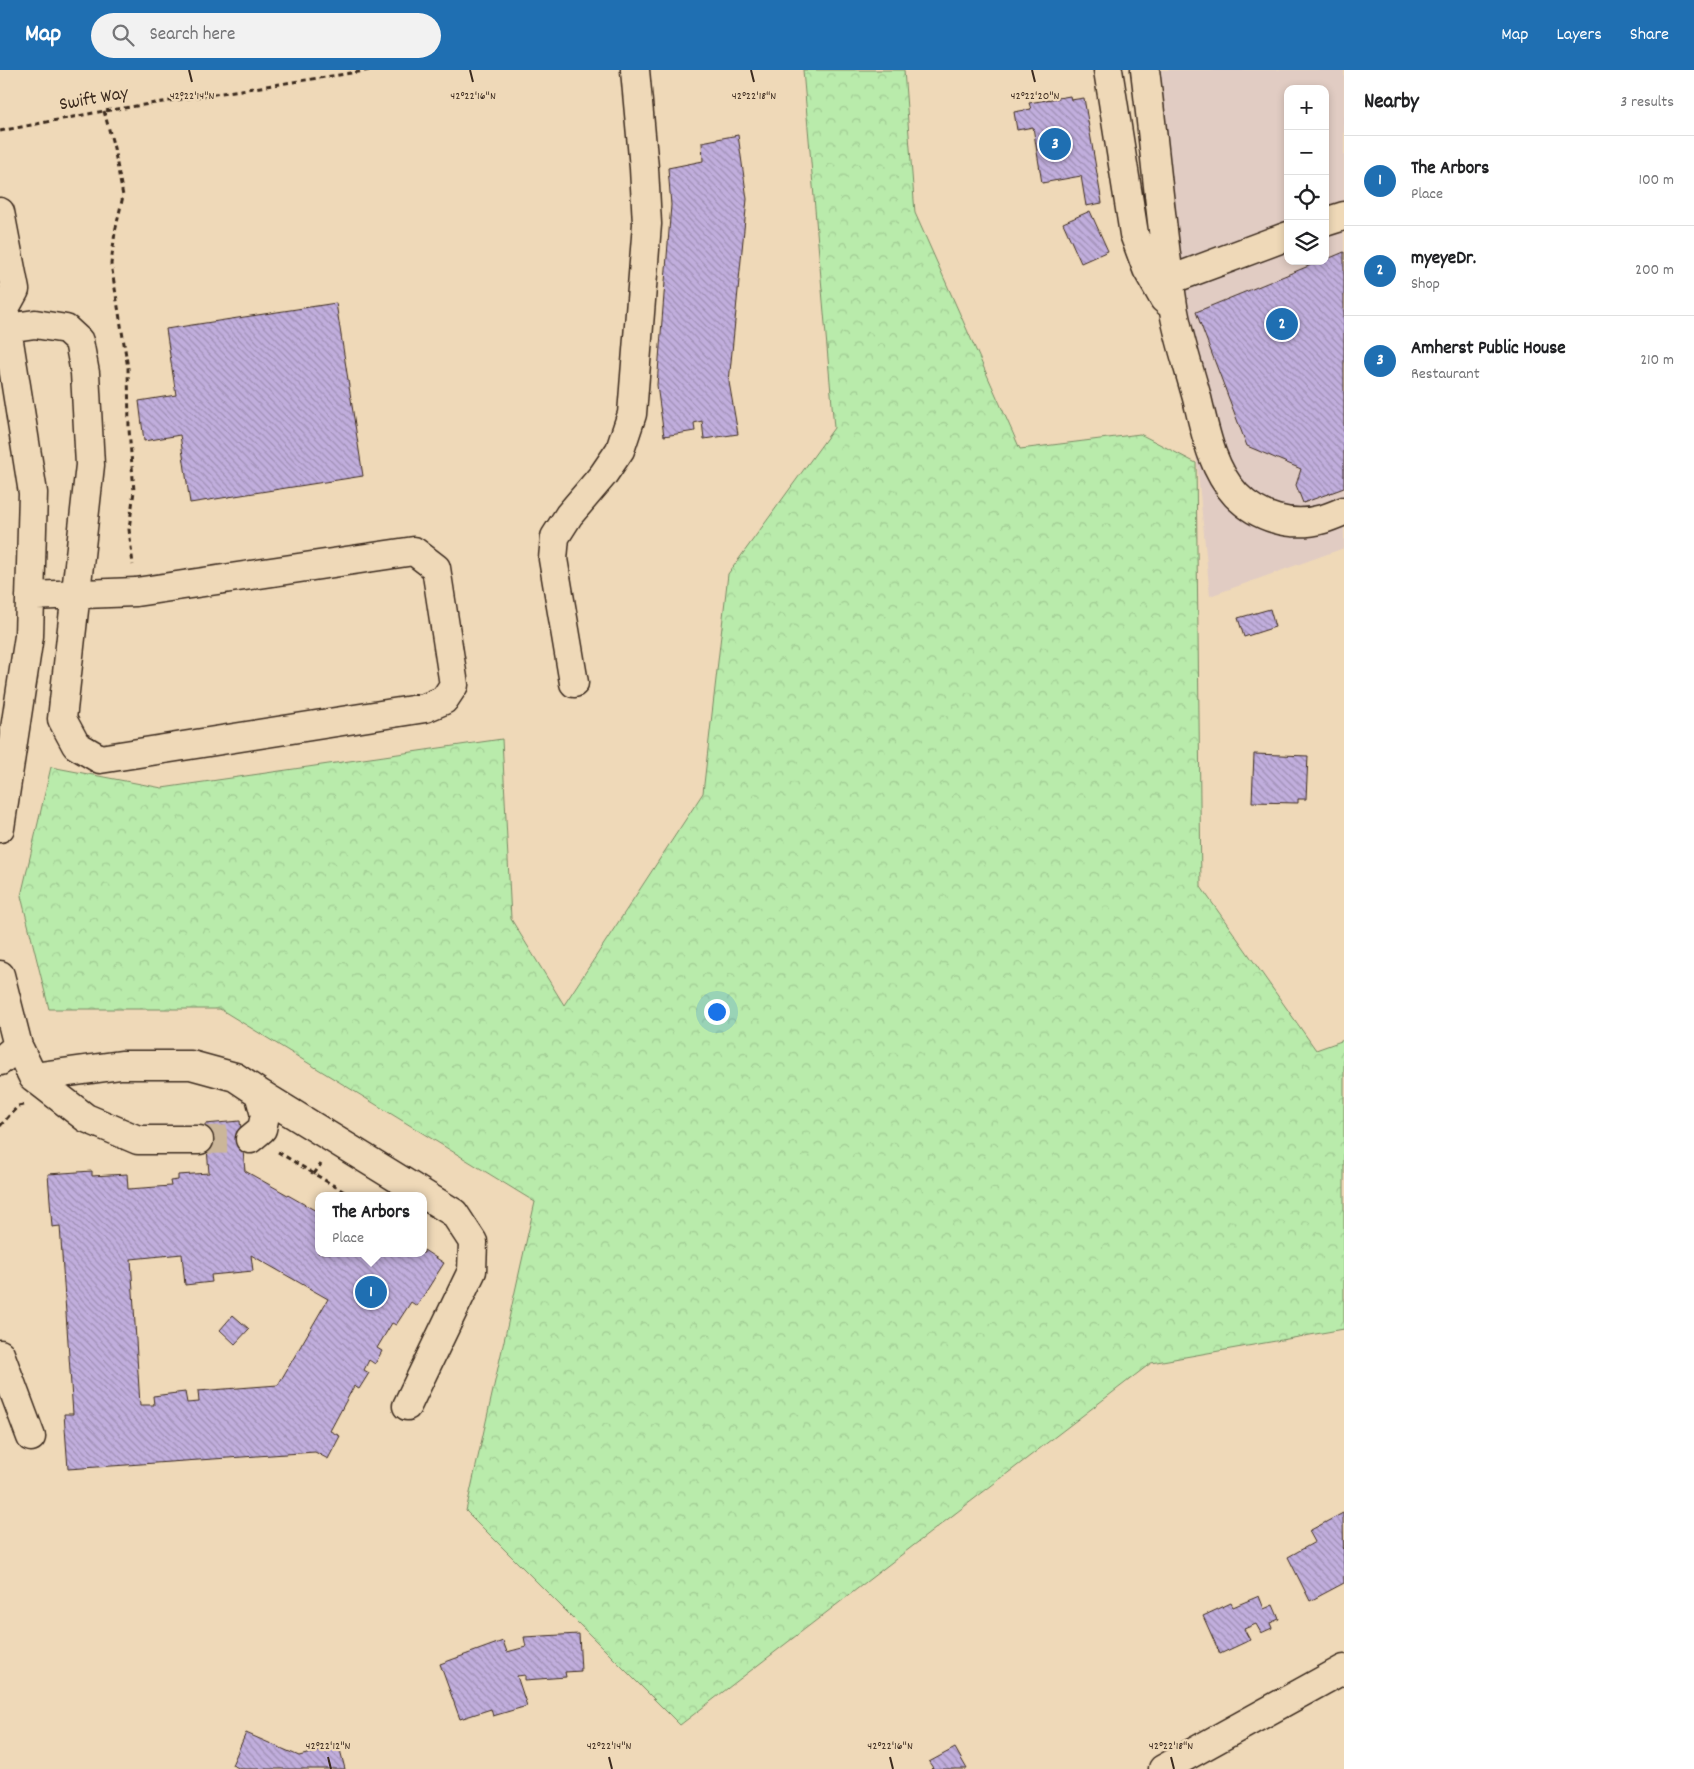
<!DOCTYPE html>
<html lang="en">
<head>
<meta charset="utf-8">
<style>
	body { margin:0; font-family:Dekko,sans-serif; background:#f2f2f2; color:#202124 }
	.controls { position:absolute; right:15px; top:15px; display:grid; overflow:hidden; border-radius:10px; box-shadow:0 2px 8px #0003 }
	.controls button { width:45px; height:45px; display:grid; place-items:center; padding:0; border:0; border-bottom:1px solid #e0e0e0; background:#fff; color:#202124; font:25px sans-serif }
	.you { position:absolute; left:716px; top:941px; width:18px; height:18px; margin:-12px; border:4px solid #fff; border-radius:50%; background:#1a73e8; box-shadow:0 0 0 8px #1a73e833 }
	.badge { display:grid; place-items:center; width:32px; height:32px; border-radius:50%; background:#1f6fb2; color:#fff; font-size:16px; font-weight:700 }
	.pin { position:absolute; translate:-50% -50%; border:2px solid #fff; box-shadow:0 1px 5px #0006 }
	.popup { position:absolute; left:315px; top:1122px; width:112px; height:65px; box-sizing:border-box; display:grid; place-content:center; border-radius:10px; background:#fff; filter:drop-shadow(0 1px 4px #0005); font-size:16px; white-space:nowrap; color:#757577 }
	.popup b { font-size:19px; color:#202124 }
	.popup::after { content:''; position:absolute; left:50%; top:100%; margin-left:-10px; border:10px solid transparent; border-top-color:#fff }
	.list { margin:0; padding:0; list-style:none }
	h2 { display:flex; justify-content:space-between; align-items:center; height:65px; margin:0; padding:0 20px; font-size:21px }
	h2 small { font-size:16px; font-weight:400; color:#757577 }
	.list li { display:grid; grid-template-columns:32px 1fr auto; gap:15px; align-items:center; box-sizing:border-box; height:90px; padding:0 20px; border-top:1px solid #e0e0e0 }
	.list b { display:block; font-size:19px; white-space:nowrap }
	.list p { margin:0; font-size:16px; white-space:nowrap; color:#757577 }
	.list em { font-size:16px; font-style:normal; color:#757577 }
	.icon { flex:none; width:28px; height:28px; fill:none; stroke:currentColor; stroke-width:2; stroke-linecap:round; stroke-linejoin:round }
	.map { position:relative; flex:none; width:1344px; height:1699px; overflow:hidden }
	header { display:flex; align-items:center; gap:30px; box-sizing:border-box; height:70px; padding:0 25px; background:#1f6fb2; color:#fff }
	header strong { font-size:24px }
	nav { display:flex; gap:28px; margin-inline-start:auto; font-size:18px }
	.search { width:350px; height:45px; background:#f2f2f2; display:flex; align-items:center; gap:12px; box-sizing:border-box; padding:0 18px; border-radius:28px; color:#757577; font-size:19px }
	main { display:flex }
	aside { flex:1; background:#fff }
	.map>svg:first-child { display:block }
</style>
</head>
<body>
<header>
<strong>Map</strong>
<div class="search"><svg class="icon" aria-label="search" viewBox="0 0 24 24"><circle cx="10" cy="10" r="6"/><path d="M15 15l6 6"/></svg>Search here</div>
<nav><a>Map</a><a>Layers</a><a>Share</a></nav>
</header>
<main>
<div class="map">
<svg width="1344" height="1699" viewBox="0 0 1344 1699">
	<defs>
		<pattern id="forest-crowns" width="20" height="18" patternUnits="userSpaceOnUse" patternTransform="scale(1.25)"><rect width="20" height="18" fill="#b9ebab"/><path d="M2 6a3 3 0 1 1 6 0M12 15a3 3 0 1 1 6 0" fill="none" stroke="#a0ca93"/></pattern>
		<pattern id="building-back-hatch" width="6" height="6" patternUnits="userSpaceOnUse" patternTransform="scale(1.25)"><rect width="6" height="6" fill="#c1aedd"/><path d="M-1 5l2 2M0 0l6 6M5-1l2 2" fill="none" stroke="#9e8eb3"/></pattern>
	</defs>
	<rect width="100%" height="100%" fill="#efd9b8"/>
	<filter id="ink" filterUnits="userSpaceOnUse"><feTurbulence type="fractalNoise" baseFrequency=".02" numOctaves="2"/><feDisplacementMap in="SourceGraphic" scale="10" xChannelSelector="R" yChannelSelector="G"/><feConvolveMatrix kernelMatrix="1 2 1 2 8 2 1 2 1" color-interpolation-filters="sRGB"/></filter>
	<g filter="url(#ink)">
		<path fill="#e1ccc3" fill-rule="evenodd" d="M1159,0h185v478l-134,48zM1288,19h37v172h-37z"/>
		<path fill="url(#forest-crowns)" stroke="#7a8a64" d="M803,0h101l11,143 105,236 120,-15 56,29 5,424 115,163 28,-10v289l-193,34 -471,362 -214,-214 69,-309 -315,-193h-171l-28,-113 30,-129 111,21 340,-49 9,180 53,86 139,-212 25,-219 106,-146z"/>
		<path fill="url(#building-back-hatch)" stroke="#3b2a1e" fill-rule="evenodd" d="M1070,26l1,4 13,-2 18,105 -16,3 -5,-30 -39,7 -9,-56 -16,3 -3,-18 17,-3 -2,-6z
			M738,65l9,64 -18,183 9,52 -34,5 -2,-18 -8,2 1,8 -31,5 -7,-51 14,-180 -3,-37 35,-7 -1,-19z
			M1090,141l18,40 -27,12 -18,-40z
			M1344,182v236l-41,15 -7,-18 5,-16 -54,-23 -51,-134 125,-51h4v-1z
			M336,233l27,173 -173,27 -10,-68 -36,6 -5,-40 37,-6 -10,-66z
			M1270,539l5,18 -31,10 -6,-19z
			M1254,684l54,2 -2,43h-8v4l-46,-1z
			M240,1051l5,50 73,41v41h106v-3l20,13 -27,43 -6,-4 -15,23 -4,-2 -15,25 5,3 -7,13 -6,-4 -5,10 5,3 -10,16 -5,-3 -24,45 10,5 -12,23 -13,-7 -247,17 -4,-55h9l-13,-188 -8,1 -4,-53 44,-3v5l35,-2 1,15 43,-3 -1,-5 8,-1v-5l31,-2 -4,-49zM182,1184l3,31 27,-3 -1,-7 42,-4 -2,-16 77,44 -50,86 -80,6 1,11 -12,1 -2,-11 -32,4 1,9h-14l-9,-146z
			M233,1245l16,14 -14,15 -15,-14z
			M1343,1443l1,70 -34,18 -22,-44 27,-15 -6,-11z
			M1259,1526l5,13 9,-4 6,14 -9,4 2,5 -11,5 -5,-9 -12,5 6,11 -30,14 -17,-38 28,-13 2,4z
			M579,1564l2,37 -16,1 1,5 -41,3v-5l-8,1 10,30 -34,10 -2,-7 -31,10 -20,-55 63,-23 4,11 19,-5 -2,-10z
			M246,1663l53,23 40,-10 6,23h-104l-9,-4z
			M955,1678l12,21h-36l2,-1 -4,-6z"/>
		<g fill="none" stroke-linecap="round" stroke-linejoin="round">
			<path stroke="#cbb699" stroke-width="28" stroke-dasharray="28 14" stroke-linecap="butt" d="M199,1070l51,-1"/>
			<defs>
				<path id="minor" d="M1108,0l26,164 13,35 17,30 7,6
					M1145,0c10,79 16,158 28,236 5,31 16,62 24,92 8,33 15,71 39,97 22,23 56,33 87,24 7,-2 14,-5 21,-8
					M0,142l15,78 -11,20 29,183 -4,143 -29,192
					M1325,152l19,-6
					M1170,210l118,-44
					M7,258l28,-4 31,5 13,12 6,32 5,92 -28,254 14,26 24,14 325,-51 19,-8 10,-15 -18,-117 -22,-17 -278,41 -106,4
					M574,613l-21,-124 2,-22 14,-22 34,-40 17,-25 12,-36 15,-190 -3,-56 -9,-98
					M0,905l18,71 15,31 53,41 52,22h61
					M0,991l18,-15
					M33,1007l88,-12h70l44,12 24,16 6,22 -3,14 -12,10
					M259,1023l195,120 19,29 -1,29 -65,135
					M0,1284l31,83
					M1163,1699l181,-100"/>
			</defs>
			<use href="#minor" stroke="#3b2a1e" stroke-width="31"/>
			<path stroke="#3b2a1e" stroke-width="3" stroke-dasharray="5 4" stroke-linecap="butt" d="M104,41l10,37 9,48 -8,36 -4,32 17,104 1,61 5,62 -5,38 4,36
				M0,61l104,-20 267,-41
				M0,1056l18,-20 5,-1
				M278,1082l73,44
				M314,1104l7,-10"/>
			<use href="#minor" stroke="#efd9b8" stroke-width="28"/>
		</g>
	</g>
	<path fill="none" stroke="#3b2a1e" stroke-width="2" d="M189,0l3,12M470,0l3,12M751,0l3,12M1032,0l3,12M328,1687l3,12M609,1687l3,12M890,1687l3,12M1171,1687l3,12"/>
	<g text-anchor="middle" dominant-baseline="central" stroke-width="4.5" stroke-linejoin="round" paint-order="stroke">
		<g font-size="19" fill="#3b2a1e" stroke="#efd9b8">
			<text transform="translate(94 30) rotate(-10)">Swift Way</text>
		</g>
	</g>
	<g font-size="12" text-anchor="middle" fill="#3b2a1e" stroke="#efd9b8" stroke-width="4.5" stroke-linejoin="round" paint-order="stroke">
		<text x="192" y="29">42°22'14"N</text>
		<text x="473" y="29">42°22'16"N</text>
		<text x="754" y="29">42°22'18"N</text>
		<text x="1035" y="29">42°22'20"N</text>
		<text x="328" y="1679">42°22'12"N</text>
		<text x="609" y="1679">42°22'14"N</text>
		<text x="890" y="1679">42°22'16"N</text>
		<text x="1171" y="1679">42°22'18"N</text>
	</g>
</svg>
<div class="controls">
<button>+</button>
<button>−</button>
<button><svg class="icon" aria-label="locate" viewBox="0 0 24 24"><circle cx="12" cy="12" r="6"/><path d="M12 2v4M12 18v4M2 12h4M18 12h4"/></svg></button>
<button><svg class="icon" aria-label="layers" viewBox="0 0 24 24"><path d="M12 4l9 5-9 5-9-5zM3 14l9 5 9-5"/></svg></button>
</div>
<div class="you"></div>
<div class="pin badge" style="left:371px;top:1222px">1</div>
<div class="popup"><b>The Arbors</b>Place</div>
<div class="pin badge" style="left:1282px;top:254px">2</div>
<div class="pin badge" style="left:1055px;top:74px">3</div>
</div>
<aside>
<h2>Nearby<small>3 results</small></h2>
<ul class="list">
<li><span class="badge">1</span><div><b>The Arbors</b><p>Place</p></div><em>100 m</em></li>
<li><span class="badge">2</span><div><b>myeyeDr.</b><p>Shop</p></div><em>200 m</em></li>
<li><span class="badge">3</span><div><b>Amherst Public House</b><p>Restaurant</p></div><em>210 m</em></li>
</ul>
</aside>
</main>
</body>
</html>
